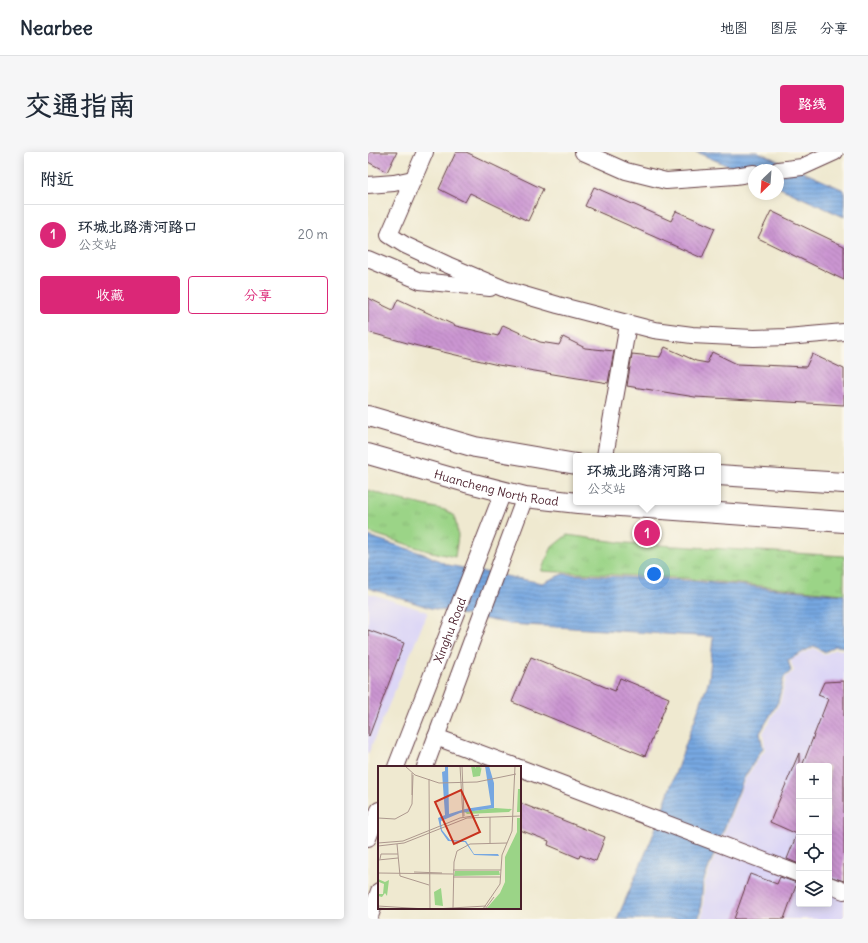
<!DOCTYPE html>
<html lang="zh">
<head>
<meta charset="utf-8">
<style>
	body { margin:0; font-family:Delius,"LXGW WenKai TC",sans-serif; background:#f6f6f7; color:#1f2937 }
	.controls { position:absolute; right:12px; bottom:12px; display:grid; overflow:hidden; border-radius:4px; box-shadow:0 2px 10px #0003 }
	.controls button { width:36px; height:36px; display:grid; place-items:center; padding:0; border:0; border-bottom:1px solid #e0e1e3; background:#fff; color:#1f2937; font:20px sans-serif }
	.compass { position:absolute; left:380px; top:12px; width:36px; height:36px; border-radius:50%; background:#fff; box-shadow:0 2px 10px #0003; rotate:205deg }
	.you { position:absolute; left:286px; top:422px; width:14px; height:14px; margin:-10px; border:3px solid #fff; border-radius:50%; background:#1a73e8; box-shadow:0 0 0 6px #1a73e833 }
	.badge { display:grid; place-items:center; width:26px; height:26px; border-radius:50%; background:#db2777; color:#fff; font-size:13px; font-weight:700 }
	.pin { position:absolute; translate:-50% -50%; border:2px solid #fff; box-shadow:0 1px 4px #0006 }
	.popup { position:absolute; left:205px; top:301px; width:148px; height:52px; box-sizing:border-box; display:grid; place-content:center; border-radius:4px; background:#fff; filter:drop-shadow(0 1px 3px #0005); font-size:13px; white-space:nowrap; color:#747a83 }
	.popup b { font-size:15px; color:#1f2937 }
	.popup::after { content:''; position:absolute; left:50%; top:100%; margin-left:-8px; border:8px solid transparent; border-top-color:#fff }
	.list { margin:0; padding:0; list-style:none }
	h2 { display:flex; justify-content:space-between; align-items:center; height:52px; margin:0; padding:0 16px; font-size:17px }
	h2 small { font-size:13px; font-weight:400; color:#747a83 }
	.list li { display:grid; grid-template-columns:26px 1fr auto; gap:12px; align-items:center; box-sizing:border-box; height:60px; padding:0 16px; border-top:1px solid #e0e1e3 }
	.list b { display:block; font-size:15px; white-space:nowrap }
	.list p { margin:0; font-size:13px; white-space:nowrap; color:#747a83 }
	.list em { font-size:13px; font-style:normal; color:#747a83 }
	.actions { display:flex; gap:8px; padding:12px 16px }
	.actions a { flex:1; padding:9px 0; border:1px solid #db2777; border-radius:4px; text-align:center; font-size:14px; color:#db2777 }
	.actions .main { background:#db2777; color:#fff }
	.icon { flex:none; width:22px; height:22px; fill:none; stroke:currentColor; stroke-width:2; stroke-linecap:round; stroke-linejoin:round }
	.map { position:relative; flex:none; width:476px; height:767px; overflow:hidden; border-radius:4px }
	header { display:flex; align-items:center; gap:24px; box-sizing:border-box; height:56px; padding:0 20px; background:#fff; border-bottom:1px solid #e0e1e3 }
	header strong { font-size:19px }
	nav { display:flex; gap:22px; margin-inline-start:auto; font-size:14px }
	.intro { display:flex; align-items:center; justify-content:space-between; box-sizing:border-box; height:96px; padding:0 24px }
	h1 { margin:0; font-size:28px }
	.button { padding:10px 18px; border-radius:4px; background:#db2777; color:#fff; font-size:14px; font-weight:700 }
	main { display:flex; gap:24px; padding:0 24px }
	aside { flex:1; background:#fff; border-radius:4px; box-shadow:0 2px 10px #0003 }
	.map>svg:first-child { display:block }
</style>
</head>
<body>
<header>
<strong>Nearbee</strong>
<nav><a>地图</a><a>图层</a><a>分享</a></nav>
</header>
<div class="intro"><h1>交通指南</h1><a class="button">路线</a></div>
<main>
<aside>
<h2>附近<small></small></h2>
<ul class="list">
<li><span class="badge">1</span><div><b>环城北路清河路口</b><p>公交站</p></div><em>20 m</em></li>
</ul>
<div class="actions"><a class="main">收藏</a><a>分享</a></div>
</aside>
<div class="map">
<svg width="476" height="767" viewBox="0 0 476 767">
	<defs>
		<pattern id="grass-tufts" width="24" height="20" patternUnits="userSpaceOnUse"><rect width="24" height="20" fill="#9bd487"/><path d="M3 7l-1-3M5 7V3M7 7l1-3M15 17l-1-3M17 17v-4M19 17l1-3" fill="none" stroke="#87b675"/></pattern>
		<pattern id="water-rules" width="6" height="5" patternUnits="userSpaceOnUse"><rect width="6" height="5" fill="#76a7e1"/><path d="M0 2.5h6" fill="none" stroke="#6387b7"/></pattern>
		<pattern id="building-back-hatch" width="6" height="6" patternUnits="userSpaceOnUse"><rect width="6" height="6" fill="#cb95d2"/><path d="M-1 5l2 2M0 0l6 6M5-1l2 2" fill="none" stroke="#a779ab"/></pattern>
	</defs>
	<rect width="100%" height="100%" fill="#fbf7ec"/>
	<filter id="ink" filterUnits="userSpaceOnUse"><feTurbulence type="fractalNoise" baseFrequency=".025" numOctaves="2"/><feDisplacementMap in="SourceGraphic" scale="8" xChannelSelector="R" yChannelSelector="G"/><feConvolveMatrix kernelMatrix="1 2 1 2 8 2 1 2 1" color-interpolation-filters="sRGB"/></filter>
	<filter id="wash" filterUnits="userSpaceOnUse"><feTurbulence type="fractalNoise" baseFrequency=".012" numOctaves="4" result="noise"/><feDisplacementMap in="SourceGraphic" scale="16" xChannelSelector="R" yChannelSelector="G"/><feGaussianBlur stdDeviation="0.9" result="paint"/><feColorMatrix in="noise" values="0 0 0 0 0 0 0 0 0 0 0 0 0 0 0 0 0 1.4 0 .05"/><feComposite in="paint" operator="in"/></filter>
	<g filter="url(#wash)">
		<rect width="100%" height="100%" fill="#efe9d0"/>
		<path fill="#dcd6f6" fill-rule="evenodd" d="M0,441l60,19 -60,142z
			M446,496l10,7 11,-6 9,1v269h-144l2,-4 3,-33 40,-103 20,-30 -2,-16 17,-31 6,-25 8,-6 -4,-11zM431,614h30v138h-30z"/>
		<path fill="url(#grass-tufts)" stroke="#727a59" d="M0,338l25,8 52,12 9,6 2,7 2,13 -3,21 -27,-6 -60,-19z
			M199,383l58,8 219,13v38l-164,-16 -139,-7 11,-24z"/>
		<path fill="url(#water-rules)" stroke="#606386" d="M328,0h62l86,38v27l-66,-30v-17h-24v7z
			M0,384l59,19 21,10 94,18 21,-9 118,6 163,15v52l-9,-1 -10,6 -11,-6 -26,14 3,11 -7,6 -6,25 -18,31 3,15 -19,30 -41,104 -3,32 -2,5h-81l35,-81 57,-158 4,-43 -203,-13 -79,-16 -63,-20z"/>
		<g id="blocks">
			<path fill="url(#building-back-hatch)" d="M0,0h29l-10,20 -19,-10z
				M88,0h10l77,37 -15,32 -58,-28 -5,9 -26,-13z
				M226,35l77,34 5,-10 39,17 -13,30 -117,-52z
				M403,59l73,35v34l-86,-42z
				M0,146l25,12 5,-11 58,27 42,10 5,-11 37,17 19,3 4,-8 22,11 29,3 -6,32 -110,-18 -80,-19 -50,-14z
				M297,195l31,14 11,2 5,-11 25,12 69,3 6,-13 32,15v36l-149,-8 -68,-11 5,-32 28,3z
				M0,478l36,13 -35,93 -1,-1z
				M163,505l84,34 5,-13 49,20 -24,58 -133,-54z
				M476,529v200l-15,-5v-110h-27l26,-67 -10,-4 6,-13z
				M431,601v111l-12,-5 10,-25 -27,-12z
				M152,651l85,34 -9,24 -16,-6 -1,3 -31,-13 1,-4 -29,-11z
				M382,722l27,10 3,-7 17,6 -13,36h-50z"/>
		</g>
	</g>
	<g filter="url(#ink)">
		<use href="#blocks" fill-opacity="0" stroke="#633d44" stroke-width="1"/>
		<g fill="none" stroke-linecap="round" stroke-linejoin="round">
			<defs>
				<g id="minor">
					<path d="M57,0l-36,83 16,10 43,20 59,25 51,15 96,25 38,5 62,3 33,-1 57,-5"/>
					<path d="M215,0l43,19 40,10 69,-5 19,-3"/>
					<path d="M410,18l24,-3 33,-15"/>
					<path d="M0,33l26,-2 19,-4"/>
					<path d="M0,107l52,22 70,7"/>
					<path d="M237,304l23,-132"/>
					<path d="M68,585l81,30"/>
					<path id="s1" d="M28,615l107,-275"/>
					<path d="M57,615l100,-270"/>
					<path d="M152,616l279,106"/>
					<path d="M0,686l11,-28"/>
					<path d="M461,733l15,6"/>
					<path d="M1,767l10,-28"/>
				</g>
				<g id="major">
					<path d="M0,264l107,31 101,17"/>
					<path id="s2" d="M0,302l98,28 59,15 53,6 266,19"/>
					<path d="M350,323l126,8"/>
				</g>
			</defs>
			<use href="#minor" stroke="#633d44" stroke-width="18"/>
			<use href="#major" stroke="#633d44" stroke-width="22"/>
			<use href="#minor" stroke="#fff" stroke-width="16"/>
			<use href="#major" stroke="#fff" stroke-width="20"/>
		</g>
	</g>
	<g text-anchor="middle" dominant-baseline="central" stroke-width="4" stroke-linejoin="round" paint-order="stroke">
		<g font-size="12" fill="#4a1f2b" stroke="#fbf7ec">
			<text stroke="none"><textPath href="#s2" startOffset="133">Huancheng North Road</textPath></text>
			<text stroke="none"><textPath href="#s1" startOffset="147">Xinghu Road</textPath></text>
		</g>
	</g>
	<g transform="translate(10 614)">
		<rect width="143" height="143" fill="#efe9d0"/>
		<path d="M117,42l17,1 -3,3 -42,2 -2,-2z" fill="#9bd487"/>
		<path d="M93,0h4v3l1,-3h4l1,3 1,-3 -2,10 -7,1zM140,23h3v23h-4zM139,52h4v91h-35l14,-16 5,-11v-25l12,-25zM77,105h44l1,4 -46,1zM0,113l7,3 4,-2 -2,16 -2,-3 -3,4 -4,-1v-2h5l1,-10 -5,-2 -1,9zM63,122l2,18 -8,-1 -1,-13z" fill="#9bd487"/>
		<path d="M67,0h3l1,48 16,-5 26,-4 -6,-39h4l5,17v25l-34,5 -19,8v2l1,7 8,10 16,1 8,13h24l1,2 -25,-1 -9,-13 -17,-1 -7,-10 -3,-13 7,-3 -3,-43 3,-1z" fill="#76a7e1"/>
		<path fill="none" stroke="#ad988e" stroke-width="1" d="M27,0l10,9 24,8 38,-1 39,-8M82,0l3,51M84,0l2,50M51,13l1,130M34,29v-22M112,51v27M0,52l17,1 13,-7 4,-8 1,-29M0,77l25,-2 57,-23 19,-3M19,78l3,32 29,9M0,80l26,-3 63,-25 54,-2M2,93l1,-5h17M0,94l20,-2M75,104h48M36,106l28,1M0,107l75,1M75,111h48M0,140l48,3M0,142l18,1M75,142l1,-46 3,-11 13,-7 37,-1M56,143l52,-3M105,143l17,-25 2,-29 10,-24 3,-65M107,143l9,-12"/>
		<path fill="#c8321e" fill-opacity="0.15" stroke="#c8321e" stroke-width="2" d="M83,24l19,42 -26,12 -19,-42z"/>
		<rect width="143" height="143" fill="none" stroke="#4a1f2b" stroke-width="2"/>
	</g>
</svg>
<div class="controls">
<button>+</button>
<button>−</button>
<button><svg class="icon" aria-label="locate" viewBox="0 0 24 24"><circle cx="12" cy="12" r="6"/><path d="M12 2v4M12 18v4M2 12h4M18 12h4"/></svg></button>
<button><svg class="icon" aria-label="layers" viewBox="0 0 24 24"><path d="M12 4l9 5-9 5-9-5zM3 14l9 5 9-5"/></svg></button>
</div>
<svg class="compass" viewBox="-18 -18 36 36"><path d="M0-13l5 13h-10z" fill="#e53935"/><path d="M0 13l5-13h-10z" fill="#747a83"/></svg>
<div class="you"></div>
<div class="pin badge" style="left:279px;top:381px">1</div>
<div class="popup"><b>环城北路清河路口</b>公交站</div>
</div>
</main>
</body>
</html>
